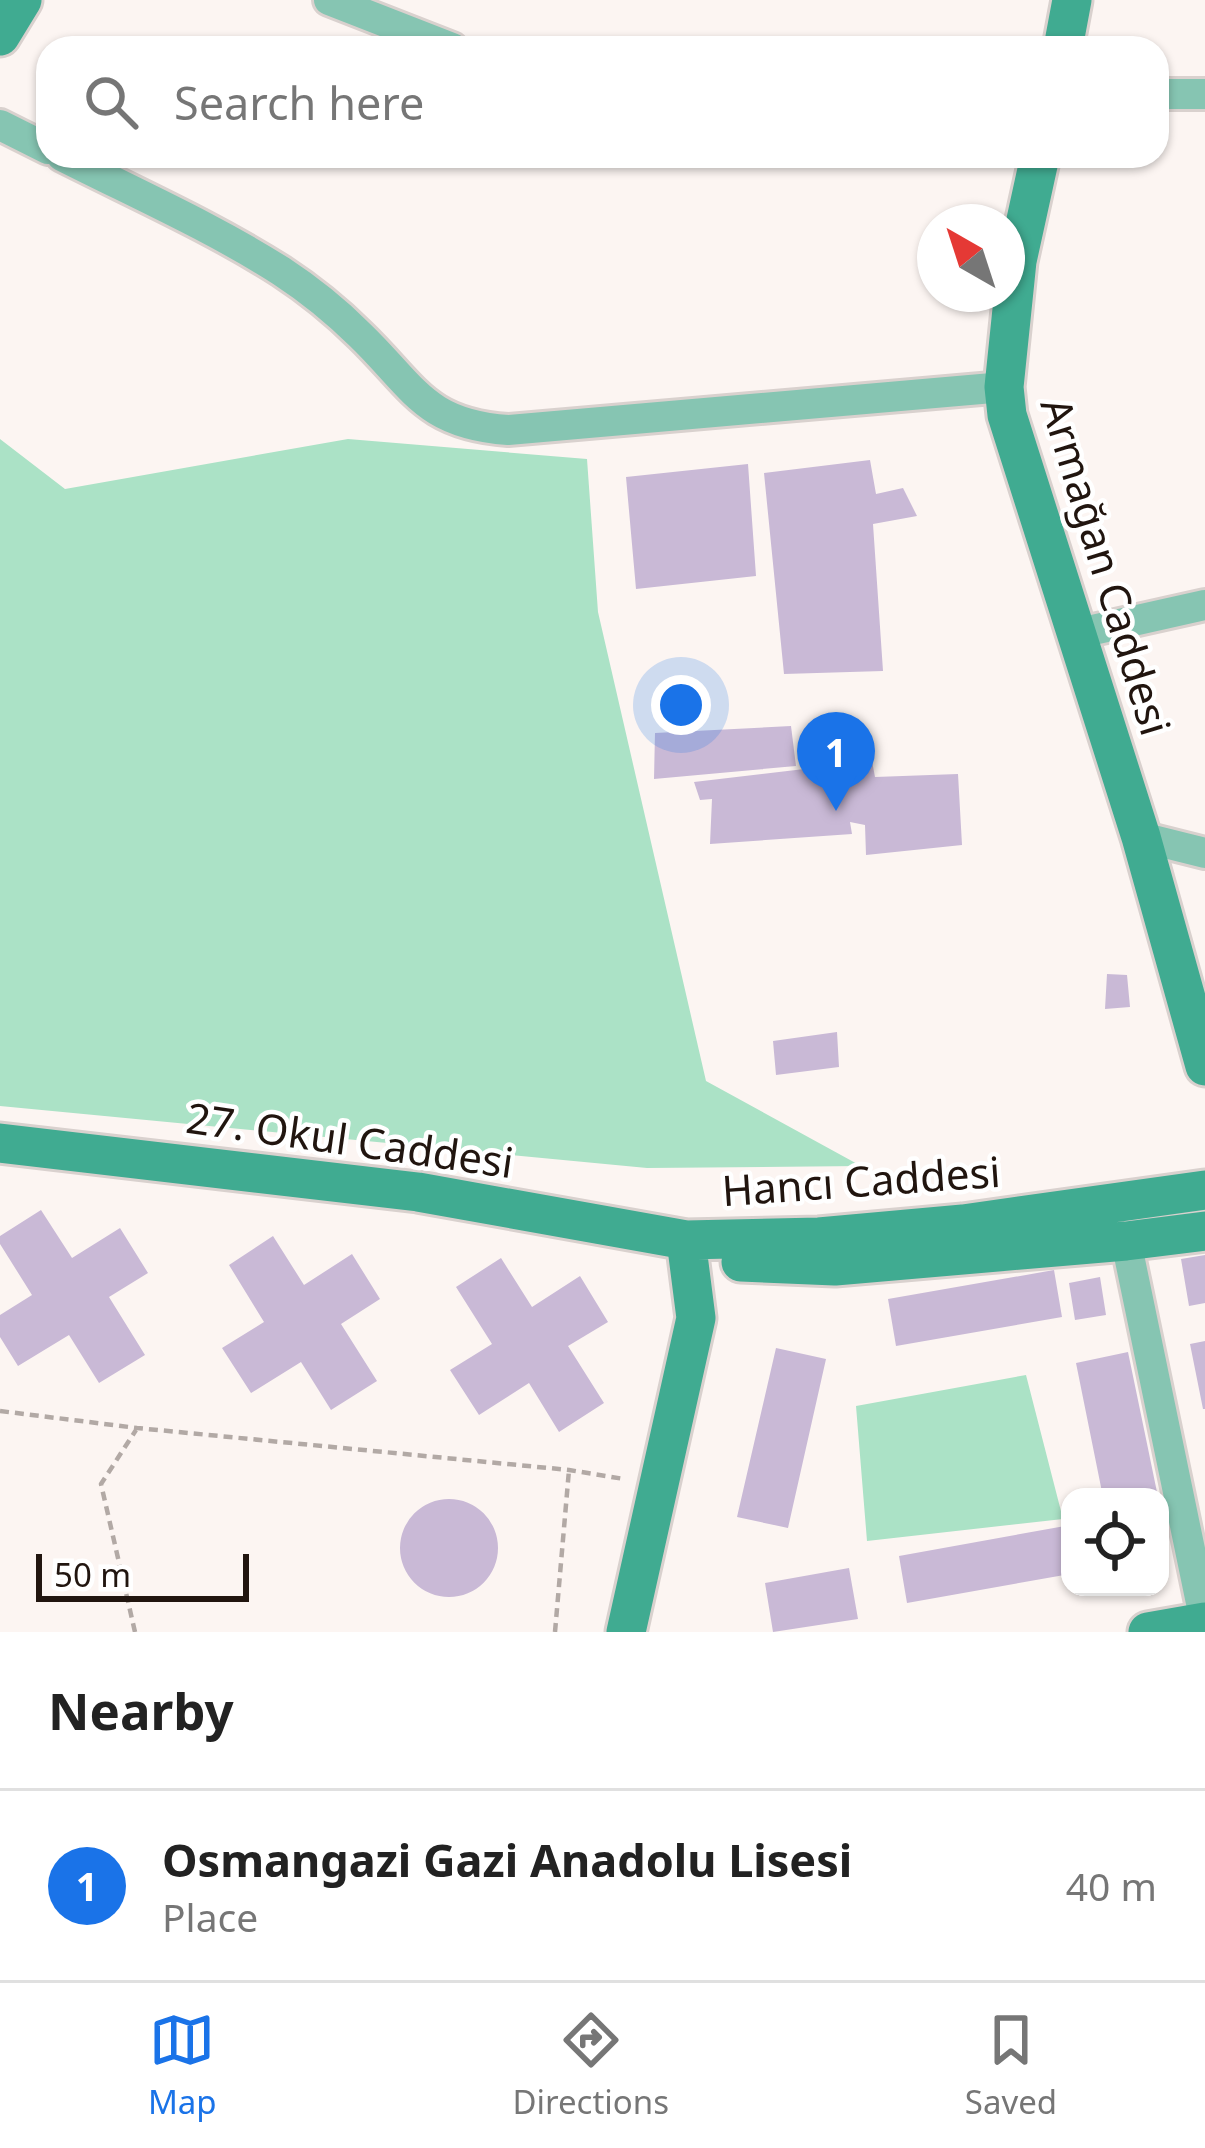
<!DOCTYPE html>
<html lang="en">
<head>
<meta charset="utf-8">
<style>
	body { margin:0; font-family:"Noto Sans",sans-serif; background:#f2f2f2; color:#222 }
	.controls { position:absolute; right:36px; bottom:36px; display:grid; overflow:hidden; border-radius:24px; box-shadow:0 3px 9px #0004 }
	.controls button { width:108px; height:108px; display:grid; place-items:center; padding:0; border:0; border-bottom:3px solid #e0e0e0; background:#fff; color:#222; font:60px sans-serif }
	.compass { position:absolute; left:917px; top:204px; width:108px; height:108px; border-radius:50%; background:#fff; box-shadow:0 3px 9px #0004; rotate:321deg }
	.scale { position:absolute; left:36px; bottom:30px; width:213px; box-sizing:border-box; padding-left:12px; border:6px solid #21150f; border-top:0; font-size:33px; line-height:42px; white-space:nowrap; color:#21150f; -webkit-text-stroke:9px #fff; paint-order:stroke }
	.you { position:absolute; left:681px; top:705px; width:42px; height:42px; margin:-30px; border:9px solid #fff; border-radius:50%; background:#1a73e8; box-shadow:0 0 0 18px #1a73e833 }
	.badge { display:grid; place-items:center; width:78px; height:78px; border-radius:50%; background:#1a73e8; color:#fff; font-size:39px; font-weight:700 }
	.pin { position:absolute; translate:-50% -99px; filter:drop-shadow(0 3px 6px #0008) }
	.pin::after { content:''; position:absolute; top:63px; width:42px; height:36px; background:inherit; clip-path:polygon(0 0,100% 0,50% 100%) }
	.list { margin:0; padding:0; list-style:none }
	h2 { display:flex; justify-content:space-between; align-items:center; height:156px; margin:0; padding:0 48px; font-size:51px }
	h2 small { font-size:39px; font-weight:400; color:#767676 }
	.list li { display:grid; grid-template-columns:78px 1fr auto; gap:36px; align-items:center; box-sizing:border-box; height:192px; padding:0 48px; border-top:3px solid #e0e0e0 }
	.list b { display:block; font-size:45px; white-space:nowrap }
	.list p { margin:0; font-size:39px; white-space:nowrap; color:#767676 }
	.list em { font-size:39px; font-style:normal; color:#767676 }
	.icon { flex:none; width:66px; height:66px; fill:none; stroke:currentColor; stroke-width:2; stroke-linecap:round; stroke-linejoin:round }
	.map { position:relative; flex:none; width:1205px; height:1632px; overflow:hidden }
	.search { position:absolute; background:#fff; box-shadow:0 3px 9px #0004; left:36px; right:36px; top:36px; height:132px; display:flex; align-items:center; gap:30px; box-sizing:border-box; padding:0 42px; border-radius:36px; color:#767676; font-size:45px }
	.sheet { height:348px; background:#fff }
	nav { display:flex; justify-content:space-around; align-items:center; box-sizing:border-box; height:168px; border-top:3px solid #e0e0e0; background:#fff; font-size:33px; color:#767676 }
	nav a { display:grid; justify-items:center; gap:6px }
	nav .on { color:#1a73e8 }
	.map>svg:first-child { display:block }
</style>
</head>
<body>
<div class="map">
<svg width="1205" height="1632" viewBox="0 0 1205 1632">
	<rect width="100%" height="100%" fill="#fcf5f2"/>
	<path fill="#abe2c6" d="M0,439l65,50 283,-50 239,20 11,153 108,469 155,85 -214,2 -647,-62z
		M1026,1375l37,144 -196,22 -11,-135z"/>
	<path fill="#c9b9d6" d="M870,460l6,34 27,-6 14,28 -44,8 10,147 -99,3 -20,-201z
		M748,464l8,112 -120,13 -10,-112z
		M791,726l5,40 -142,13 1,-46z
		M872,761l3,16 83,-3 4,71 -96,10 -1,-30 -15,-3 2,12 -142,10 2,-45 -12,1 -6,-18z
		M1107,974l20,1 3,32 -25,2z
		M837,1032l2,35 -63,8 -3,-34z
		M41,1210l31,48 48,-30 28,45 -39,24 36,58 -46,28 -30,-48 -51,31 -18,-29v-22l32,-20 -32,-51v-8z
		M273,1236l31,49 48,-31 28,45 -39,25 36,57 -46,29 -30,-48 -50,31 -29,-45 42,-26 -35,-57z
		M1205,1255v48l-16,3 -8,-47z
		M501,1258l31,49 48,-31 28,46 -40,24 36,57 -45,29 -30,-49 -50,32 -29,-45 42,-26 -36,-57z
		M1054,1270l8,47 -166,29 -8,-47z
		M1100,1277l6,38 -31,5 -6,-37z
		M1205,1341v68h-2l-13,-65z
		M776,1348l50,11 -38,169 -51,-11z
		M1128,1352l17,82 13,63h-55l-27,-134z
		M400 1548a49 49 0 1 1 98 0a49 49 0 1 1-98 0Z
		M1065,1526l5,48 -163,29 -8,-47z
		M849,1568l9,51 -85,13 -8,-49z"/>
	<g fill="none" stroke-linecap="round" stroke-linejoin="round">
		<defs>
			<path id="street" d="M329,0l123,48
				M1157,94h48
				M0,125l48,24
				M62,156c73,37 150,71 219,115 29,19 55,40 79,64 54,52 64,89 148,95l496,-43
				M1075,634l130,-29
				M1141,837l64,16
				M1126,1241l79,381"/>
			<path id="secondary" d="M0,36l22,-36
				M1063,48l9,-48
				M1040,156l-23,105 -13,126 3,28 134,422 64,229
				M0,1143l418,49 268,48 133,-3 144,-13 242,-34
				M741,1262l94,4 291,-25 79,-10
				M626,1632l70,-314 -10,-78
				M1148,1632l57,-10"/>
		</defs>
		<use href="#street" stroke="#d9d1ce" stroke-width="36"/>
		<use href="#secondary" stroke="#d9d1ce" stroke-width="45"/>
		<path stroke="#b2a9a5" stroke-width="4.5" stroke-dasharray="9 6" stroke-linecap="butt" d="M0,1411l137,17 432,42 55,9
			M135,1632l-34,-148 35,-54
			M555,1632l14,-162"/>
		<use href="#street" stroke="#86c5b2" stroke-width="30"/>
		<use href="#secondary" stroke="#40ab91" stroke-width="39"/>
	</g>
	<g text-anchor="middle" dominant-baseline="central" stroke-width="9" stroke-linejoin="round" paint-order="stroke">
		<g font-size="42" fill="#21150f" stroke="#fff">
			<text transform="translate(1107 566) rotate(73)">Armağan Caddesi</text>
			<text transform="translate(350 1139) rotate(8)">27. Okul Caddesi</text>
			<text transform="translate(861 1180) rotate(-4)">Hancı Caddesi</text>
		</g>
	</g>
</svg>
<div class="controls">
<button><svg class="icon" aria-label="locate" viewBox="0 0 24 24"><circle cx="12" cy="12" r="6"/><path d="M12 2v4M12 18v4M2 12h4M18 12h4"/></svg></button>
</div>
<svg class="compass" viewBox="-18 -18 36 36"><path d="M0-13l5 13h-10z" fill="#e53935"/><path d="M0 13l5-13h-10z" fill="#767676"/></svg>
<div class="scale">50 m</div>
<div class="you"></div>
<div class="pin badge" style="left:836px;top:811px">1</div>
<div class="search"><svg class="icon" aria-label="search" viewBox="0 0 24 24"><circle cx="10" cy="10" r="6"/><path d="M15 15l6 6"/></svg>Search here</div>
</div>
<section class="sheet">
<h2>Nearby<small></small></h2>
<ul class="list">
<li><span class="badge">1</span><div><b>Osmangazi Gazi Anadolu Lisesi</b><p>Place</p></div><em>40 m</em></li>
</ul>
</section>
<nav>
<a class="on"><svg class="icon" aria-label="map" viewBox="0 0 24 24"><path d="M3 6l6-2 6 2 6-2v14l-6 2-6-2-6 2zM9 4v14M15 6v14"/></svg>Map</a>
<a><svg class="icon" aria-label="directions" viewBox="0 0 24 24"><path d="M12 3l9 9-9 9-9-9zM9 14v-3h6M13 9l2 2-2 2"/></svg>Directions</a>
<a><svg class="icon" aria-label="saved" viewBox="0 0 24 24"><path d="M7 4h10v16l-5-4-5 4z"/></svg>Saved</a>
</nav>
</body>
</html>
